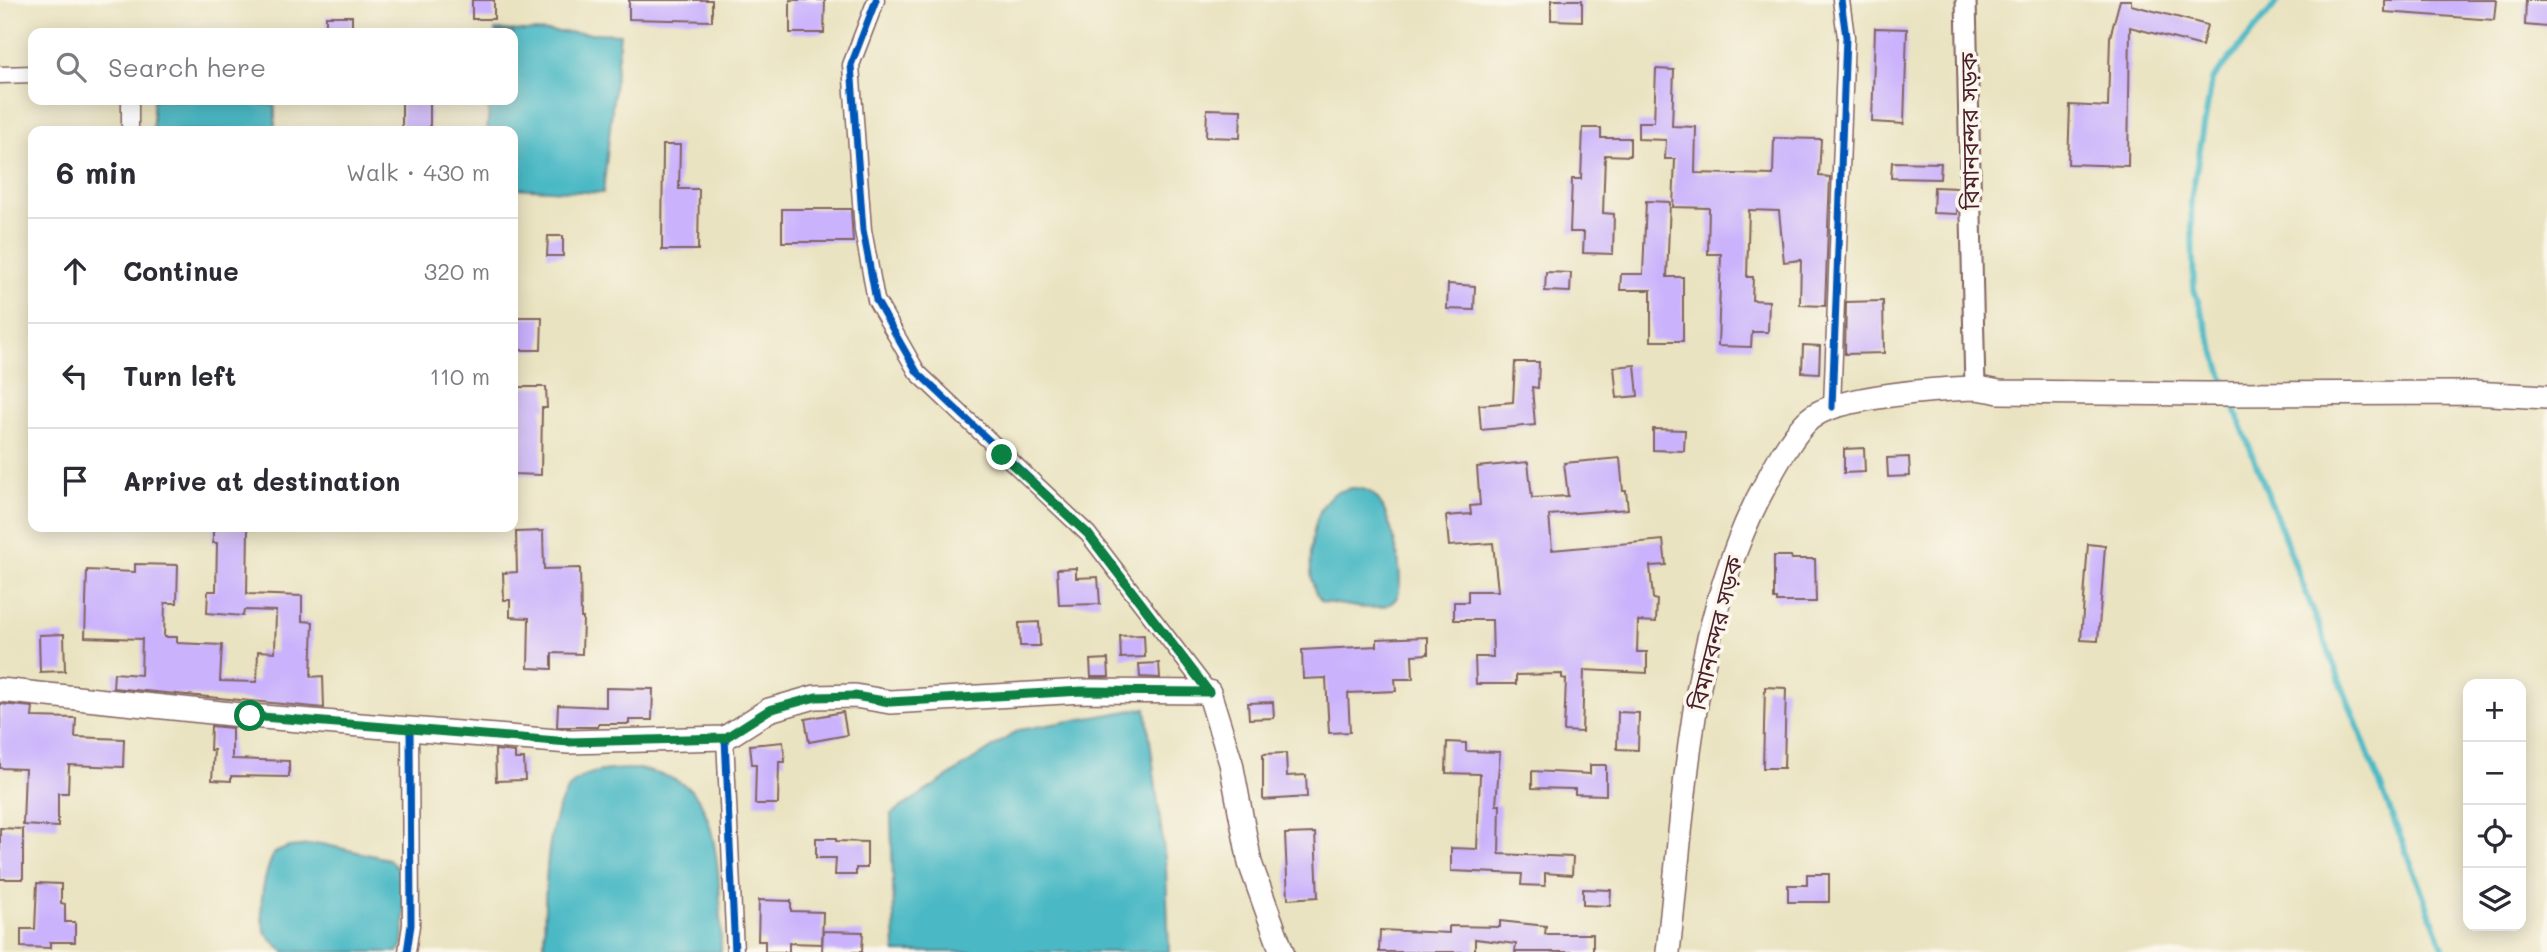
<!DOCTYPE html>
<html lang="en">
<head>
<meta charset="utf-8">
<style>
	body { margin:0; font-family:Mali,"Noto Sans Bengali",sans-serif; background:#f7f7f7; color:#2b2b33 }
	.controls { position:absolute; right:21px; bottom:21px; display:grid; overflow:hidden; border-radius:14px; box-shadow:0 4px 18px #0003 }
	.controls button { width:63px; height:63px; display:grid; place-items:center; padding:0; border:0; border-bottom:2px solid #e1e1e2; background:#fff; color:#2b2b33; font:35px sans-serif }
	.stop { position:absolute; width:21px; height:21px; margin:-16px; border:5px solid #0b8043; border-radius:50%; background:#fff }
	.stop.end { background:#0b8043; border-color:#fff; box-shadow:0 2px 7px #0008 }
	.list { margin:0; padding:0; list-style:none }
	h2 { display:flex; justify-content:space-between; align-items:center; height:91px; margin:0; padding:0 28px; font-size:30px }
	h2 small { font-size:23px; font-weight:400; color:#7c7c81 }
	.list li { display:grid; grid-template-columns:46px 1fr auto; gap:21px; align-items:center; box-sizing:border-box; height:105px; padding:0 28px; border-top:2px solid #e1e1e2 }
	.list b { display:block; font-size:26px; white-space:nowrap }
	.list em { font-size:23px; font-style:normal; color:#7c7c81 }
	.icon { flex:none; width:38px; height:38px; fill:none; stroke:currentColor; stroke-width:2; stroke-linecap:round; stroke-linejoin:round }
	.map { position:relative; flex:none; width:2547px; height:952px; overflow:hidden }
	.search { position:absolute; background:#fff; box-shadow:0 4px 18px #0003; left:28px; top:28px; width:490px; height:77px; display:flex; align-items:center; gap:18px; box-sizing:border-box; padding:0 24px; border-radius:14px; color:#7c7c81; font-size:26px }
	.panel { position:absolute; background:#fff; box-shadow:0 4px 18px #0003; left:28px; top:126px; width:490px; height:406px; border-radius:14px }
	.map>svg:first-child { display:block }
</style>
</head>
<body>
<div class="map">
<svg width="2547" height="952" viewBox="0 0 2547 952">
	<rect width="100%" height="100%" fill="#fbf7ec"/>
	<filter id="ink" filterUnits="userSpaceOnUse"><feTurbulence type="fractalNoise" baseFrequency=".0143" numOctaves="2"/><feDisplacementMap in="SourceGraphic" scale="14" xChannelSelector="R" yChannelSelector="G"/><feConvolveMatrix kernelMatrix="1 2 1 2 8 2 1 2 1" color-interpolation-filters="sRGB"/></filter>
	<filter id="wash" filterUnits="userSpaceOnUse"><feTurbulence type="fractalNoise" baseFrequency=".00686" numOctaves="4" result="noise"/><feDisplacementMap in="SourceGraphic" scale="28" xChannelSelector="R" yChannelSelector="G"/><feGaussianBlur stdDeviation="1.57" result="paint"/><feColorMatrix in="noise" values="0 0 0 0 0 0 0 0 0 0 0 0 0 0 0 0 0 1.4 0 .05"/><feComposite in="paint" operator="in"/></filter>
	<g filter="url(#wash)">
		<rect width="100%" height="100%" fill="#eae3c1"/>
		<path fill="#4bb9c5" stroke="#4a6c78" stroke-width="2" d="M495,30l125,4 -17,159 -90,-5v-57h-26l3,-31h23v-67h-18z
			M153,100h90l32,6v25h-122z
			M1352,488c8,0 18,2 24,9 14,14 33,87 19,103 -14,16 -54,3 -73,2 -3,-4 -7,-9 -8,-14 -7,-24 -3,-75 17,-92 6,-5 14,-6 21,-8z
			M1146,708l20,160 3,84h-274l-4,-138 128,-84z
			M639,769c19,4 47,11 58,28 24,34 24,113 24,155h-177c1,-42 -2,-144 32,-171 18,-13 42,-11 63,-12z
			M322,844l66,15 12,12 6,17 -3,56 -5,8h-113c-6,-6 -17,-13 -20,-21 -8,-24 -1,-56 9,-78l15,-6z"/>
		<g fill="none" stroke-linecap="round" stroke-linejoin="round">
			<path stroke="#4bb9c5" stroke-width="6" d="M2227,389l-33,-100 -3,-89 21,-120 67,-80
				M2231,399l214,553"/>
		</g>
		<g id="blocks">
			<path fill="#cab2fc" d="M472,0h22v19h-22z
				M629,0h83v21l-83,-2z
				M790,0h35l-1,33h-34z
				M1551,0h31v21l-31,-1z
				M2120,0h11v5l76,20 -5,21 -72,-19 -2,139 -60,-2 2,-59 38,2 2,-70z
				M2385,0h111l-2,20 -109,-8z
				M2526,0h21v27l-22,-2z
				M326,16h26v17h-26z
				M1875,28l32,1 -3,95 -32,-2z
				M1656,69l18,1 -2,56 24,1 -1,46 78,2 1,-37 47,1 -2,37 11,1 -5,129 -25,-1 1,-45 -17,2 -5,-51 -30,-1 -2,67h6l-1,23 17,1 -1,31h-16l-1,15 -33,-1 3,-92h-13l1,-46 -36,-1 2,-48h-10l1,-19 -28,-1v-17h16z
				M409,100h21v31h-28v-30z
				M1207,109l34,1 -1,28 -34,-1z
				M1583,128h18v10h29v18l-25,-1 -2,58 11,1 -1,40 -30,-1 1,-21h-14l2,-53h9z
				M663,145h17l-1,44h20l-1,61h-36z
				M1892,162l49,1 -1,16 -49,-1z
				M1934,187l24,1 -1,26 -24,-1z
				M1646,201l24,1 -3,75h16v64h-32v-51h-31l1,-16h22z
				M782,209h69l2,33h-71z
				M548,236h15v20h-16z
				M1546,272l25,1 -1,19 -25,-1z
				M1448,284l27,2 -1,24 -27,-1z
				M1883,301l1,52 -39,1 1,-52z
				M518,317h24l-1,33h-23z
				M1803,345l17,1 -1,27 -17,-1z
				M1515,362h24l-1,26 -6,-1 3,38 -54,5 -2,-25 34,-3z
				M1635,365l3,31 -21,2 -3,-31z
				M513,387h33l1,21h-5l-1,67 -28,-1z
				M1653,429l32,1 -1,21 -31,-1z
				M1864,448l1,24 -21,1v-24z
				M1909,457l1,19 -22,1 -1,-19z
				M1620,458l3,33h3l2,18 -79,6 3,35 111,-10 3,25 -16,1 3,33 4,1 -1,22 -18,-1 -1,31h10v21l-63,-3 -2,62 -18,-1 2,-52 -4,-1v-4l-46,1v9h-40l-1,-27h18l-1,-37h-38v-18h14v-11h30l-5,-48 -44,3 -3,-30 25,-2 -1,-8 10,-1 -3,-38 51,-5 4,36 36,-2 -4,-33z
				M213,527h35l-1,67 55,2v25l11,1 -2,55 12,-1 1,32 -211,-20 1,-15 27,2 1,-36 -57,-2 2,-67 48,2v-8l43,1 -1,38h-12l-1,34h13v6l45,2 -2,36 37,1 1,-31 17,1 1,-41 -32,-1 -1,6 -36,-3 1,-22h8l1,-48h-4z
				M543,531l1,38 36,-1 1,50h2l-1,36 -30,-1v16l-24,-1 1,-50 -19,-1v-17h-6l-1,-27 14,-1 -1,-40z
				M2088,544l17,2 -7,95 -17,-1z
				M1774,556h17l1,3h23l1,43h-39v-3h-3z
				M1076,568v10l22,-1 2,27 -41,1 -2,-36z
				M1039,622l1,24h-20l-1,-23z
				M64,634l1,37 -25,1 -1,-37z
				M1144,635l1,22 -24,1 -1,-22z
				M1428,637v17l-16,1 1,24h-18l1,12 -48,2 2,39 -21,1 -3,-55 -23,1 -1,-29 75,-4v-7z
				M1108,659l1,18h-18l-1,-17z
				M1159,663l1,15 -20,-1 -1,-13z
				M1765,687l21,1 -2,80h-21z
				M606,688l47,1 -1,31h-23v4h-31v3h-41l1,-22 48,2z
				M1273,702l1,16 -25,1 -1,-16z
				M0,704l33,3 -1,10 44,1 -1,19 49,2 -1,28 -54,-2 -1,28h-10v34l-35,-2 2,-56 -25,-1z
				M843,712l4,23 -38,7 -4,-23z
				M1618,712l21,1 -1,37 -21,-1z
				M211,726l21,2v31l57,2v16l-58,-1v5l-19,-1 2,-30h-4z
				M783,742l2,20h-6l-1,42h-23l1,-40h-4l-2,-19z
				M1447,742l19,1v8l34,1 -4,53h4l-1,49 74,3 -1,18 -27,-2v13l-24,-1 1,-11 -71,-3v-23l26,1 3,-75 -34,-1z
				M495,750l20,2v7h9l1,21 -29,1z
				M1286,753l1,23 19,-1 1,22 -44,3v-46z
				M1590,765h16v30l-31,-1v-5l-43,-1v-17l58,3z
				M0,828l23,1v50h-23z
				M1315,833l3,64 -30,2 -3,-65z
				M816,838h20v3l31,1v26h-11v7h-21l1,-17h-20z
				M1807,874h22v28h-41v-17h19z
				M37,883l24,1v19l4,1v18h10v20h-25v6l-29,-1v-18h14z
				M1583,889l28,1 -1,16 -27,-1z
				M759,900l32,1v10l32,1 -1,32 -33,-1v9h-24v-11h-7z
				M1500,921l46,5 -1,8h48v18h-78l1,-8 -41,-5v13h-96l1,-22 69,3v-7l51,1z
				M823,931l40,1 -1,20h-40z"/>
		</g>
	</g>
	<g filter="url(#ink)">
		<use href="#blocks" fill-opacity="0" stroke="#826460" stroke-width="2"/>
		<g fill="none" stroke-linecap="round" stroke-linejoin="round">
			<defs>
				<path id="minor" d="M876,0l-25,65 12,165 13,70 41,72 171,162 121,158
					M0,75l33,-1
					M130,131v-31
					M1832,407l14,-370 -5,-37
					M725,738l10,214
					M407,952l4,-27 -1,-197"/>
				<path id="tertiary" d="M1966,0l9,388"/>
				<path id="secondary" d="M0,690l250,26 319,26 156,-4 44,-28 46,-13 40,-1 35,6 192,-11 127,1 22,71 19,100 32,89
					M1668,952c18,-158 21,-333 101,-474 8,-16 29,-51 43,-61 25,-20 126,-28 161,-29 8,0 17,2 26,4l205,2 268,-1 75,4"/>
			</defs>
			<use href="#minor" stroke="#826460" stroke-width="19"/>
			<use href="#tertiary" stroke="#826460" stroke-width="23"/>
			<use href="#secondary" stroke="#826460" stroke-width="26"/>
			<use href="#minor" stroke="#fff" stroke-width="16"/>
			<use href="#tertiary" stroke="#fff" stroke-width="19"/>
			<use href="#secondary" stroke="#fff" stroke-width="23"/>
			<defs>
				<path id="cycleway" d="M876,0l-25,65 12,165 13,70 41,72 171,162 121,158
					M1832,407l14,-370 -5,-37
					M725,738l10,214
					M407,952l4,-27 -1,-197"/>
			</defs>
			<use href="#cycleway" stroke="#fbf7ec" stroke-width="11"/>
			<use href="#cycleway" stroke="#0057b8" stroke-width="7"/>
		</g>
	</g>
	<g fill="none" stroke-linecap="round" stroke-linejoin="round" filter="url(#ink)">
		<path stroke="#0b8043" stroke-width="9" d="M250,716l319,26 156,-4 44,-28 47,-13 39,-1 35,6 192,-11 127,1 -121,-158 -86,-79"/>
	</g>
	<g text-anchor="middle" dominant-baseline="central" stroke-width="7" stroke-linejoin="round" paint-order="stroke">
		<g font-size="23" fill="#4a1f2b" stroke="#fbf7ec">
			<text transform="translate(1969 131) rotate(-91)">বিমানবন্দর সড়ক</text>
			<text transform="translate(1715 633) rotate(-76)">বিমানবন্দর সড়ক</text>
		</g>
	</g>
</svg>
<div class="controls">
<button>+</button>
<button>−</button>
<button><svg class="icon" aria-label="locate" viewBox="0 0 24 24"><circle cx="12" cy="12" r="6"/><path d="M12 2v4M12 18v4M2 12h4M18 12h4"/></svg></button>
<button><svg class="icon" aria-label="layers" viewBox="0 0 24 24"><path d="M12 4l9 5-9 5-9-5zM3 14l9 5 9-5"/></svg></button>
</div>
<div class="stop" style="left:250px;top:716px"></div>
<div class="stop end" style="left:1002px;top:455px"></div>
<div class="search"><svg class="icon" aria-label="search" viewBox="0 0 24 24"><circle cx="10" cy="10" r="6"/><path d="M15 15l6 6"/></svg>Search here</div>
<section class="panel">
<h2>6 min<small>Walk · 430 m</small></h2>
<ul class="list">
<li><svg class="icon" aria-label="ahead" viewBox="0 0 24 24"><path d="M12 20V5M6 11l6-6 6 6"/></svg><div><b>Continue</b></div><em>320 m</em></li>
<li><svg class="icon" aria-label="left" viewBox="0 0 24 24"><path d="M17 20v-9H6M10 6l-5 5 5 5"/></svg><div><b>Turn left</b></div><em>110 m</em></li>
<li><svg class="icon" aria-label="arrive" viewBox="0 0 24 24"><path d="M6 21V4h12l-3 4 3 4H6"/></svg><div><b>Arrive at destination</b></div></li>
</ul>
</section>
</div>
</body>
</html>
